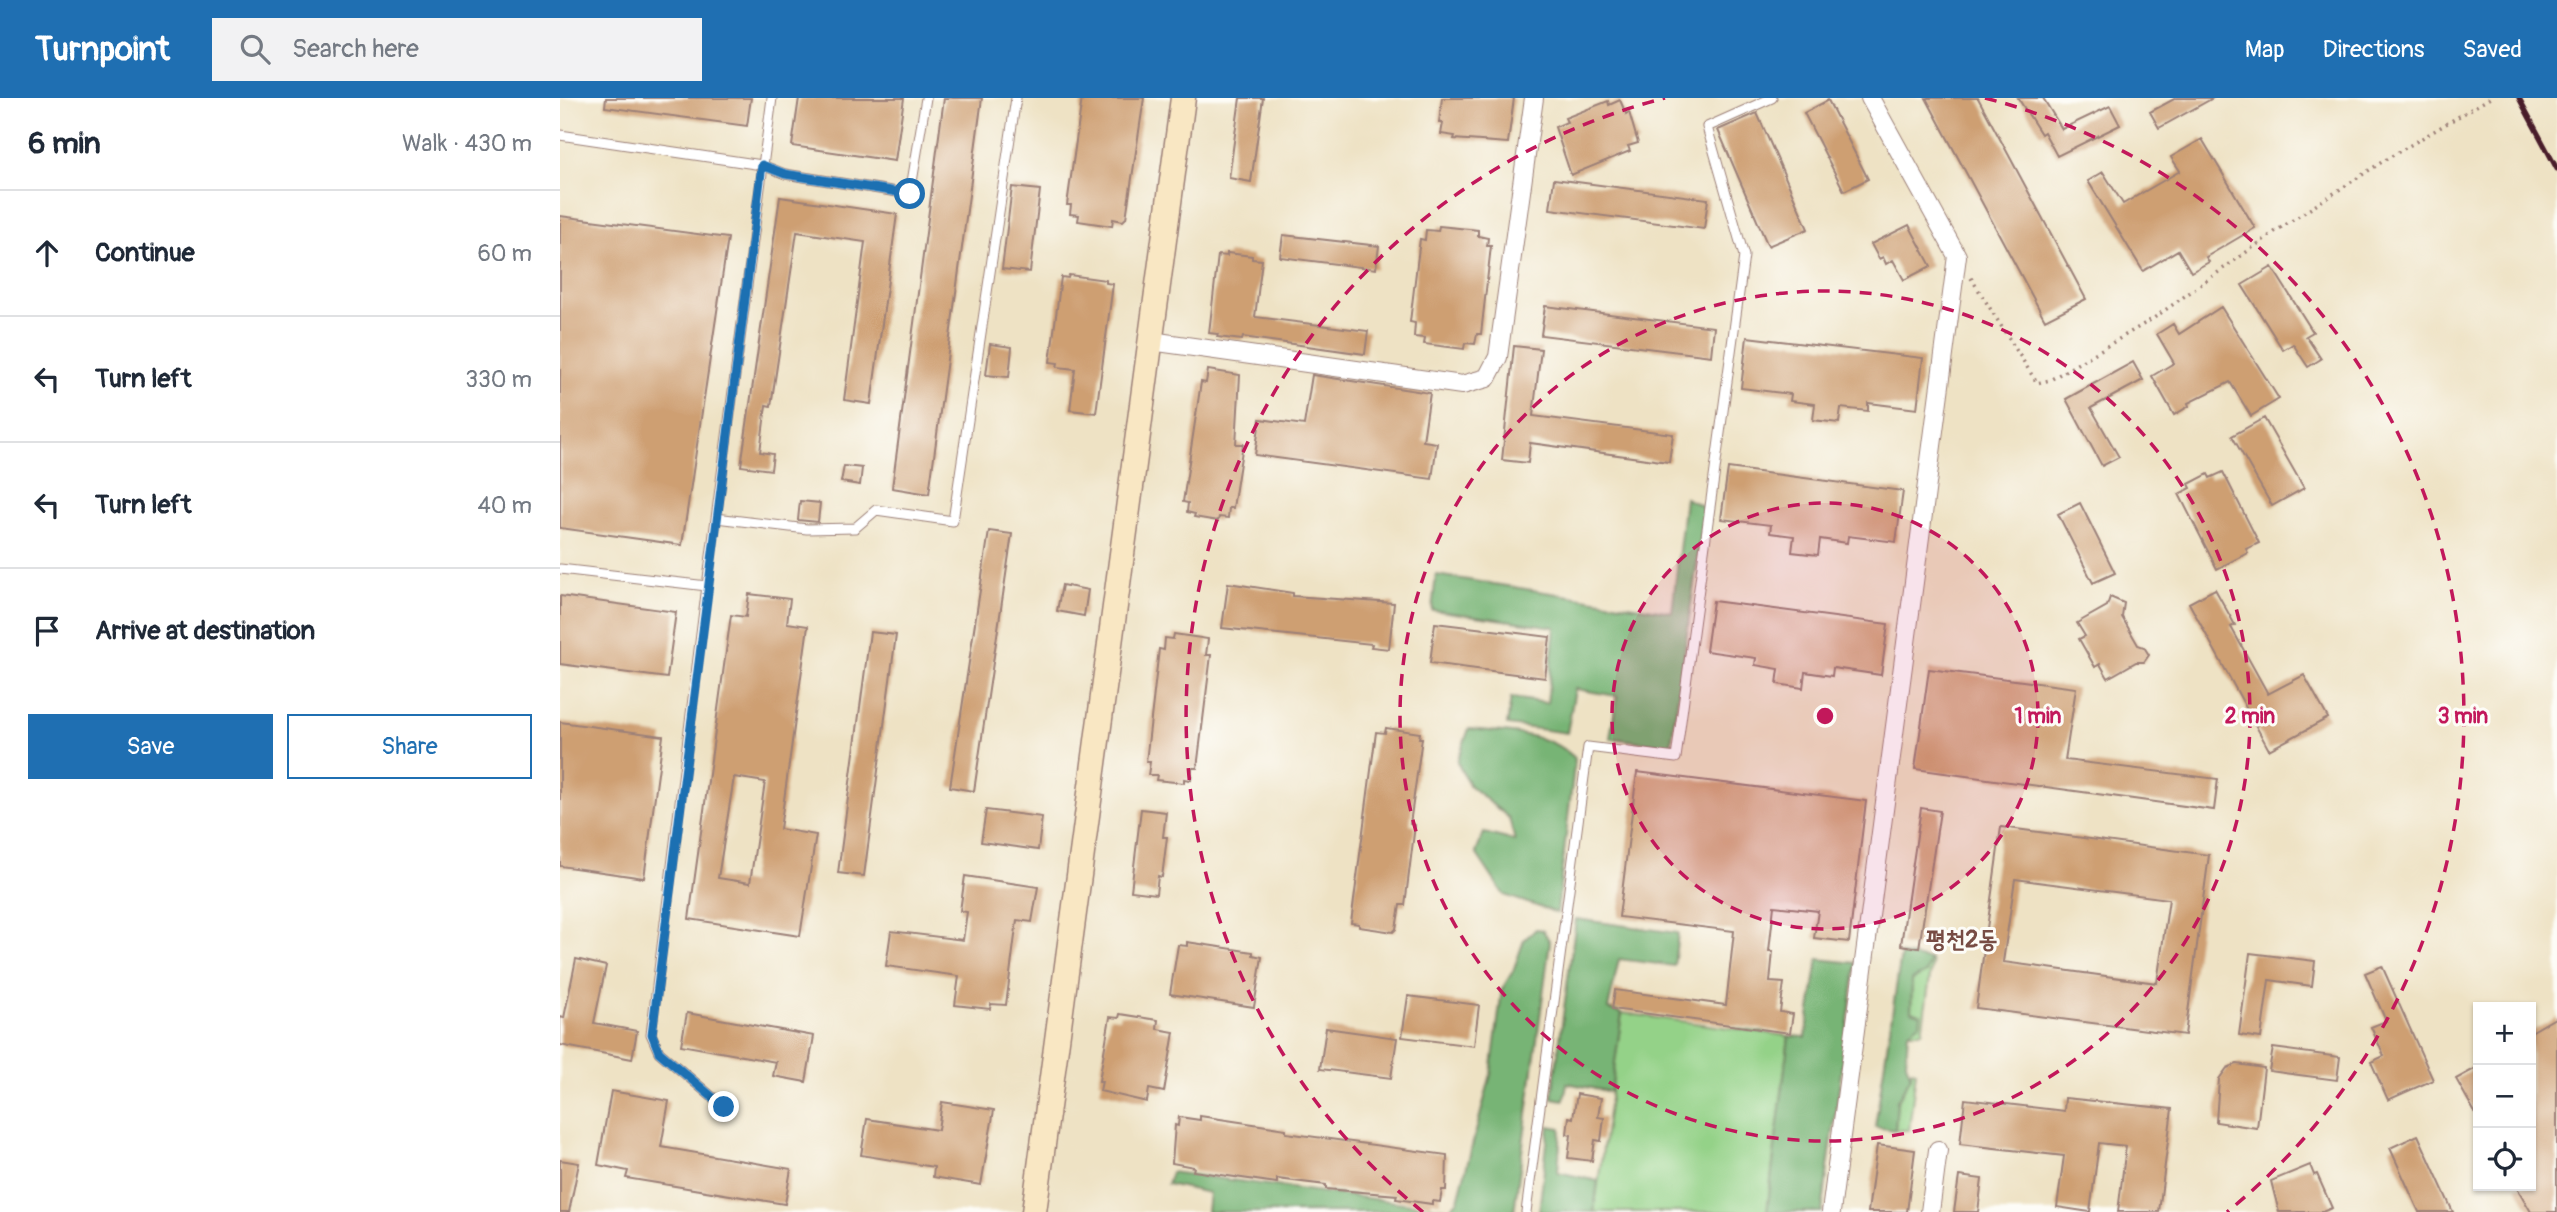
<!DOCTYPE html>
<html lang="en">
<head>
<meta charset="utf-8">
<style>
	body { margin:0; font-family:Pangolin,"Poor Story",sans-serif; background:#f2f2f3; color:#1f2937 }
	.controls { position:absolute; right:21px; bottom:21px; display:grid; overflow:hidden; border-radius:0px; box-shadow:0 2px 5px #0004 }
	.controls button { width:63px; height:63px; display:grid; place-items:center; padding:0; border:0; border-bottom:2px solid #e0e1e3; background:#fff; color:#1f2937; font:35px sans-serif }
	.stop { position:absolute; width:21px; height:21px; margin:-16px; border:5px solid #1f6fb2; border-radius:50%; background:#fff }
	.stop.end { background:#1f6fb2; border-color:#fff; box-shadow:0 2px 7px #0008 }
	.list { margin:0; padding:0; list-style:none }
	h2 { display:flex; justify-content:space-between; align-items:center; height:91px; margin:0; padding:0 28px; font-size:30px }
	h2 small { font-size:23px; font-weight:400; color:#747a83 }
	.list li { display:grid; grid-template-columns:46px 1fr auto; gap:21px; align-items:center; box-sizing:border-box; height:126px; padding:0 28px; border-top:2px solid #e0e1e3 }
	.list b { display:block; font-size:26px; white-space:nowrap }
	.list em { font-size:23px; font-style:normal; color:#747a83 }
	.actions { display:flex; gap:14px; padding:21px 28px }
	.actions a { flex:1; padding:16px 0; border:2px solid #1f6fb2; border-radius:0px; text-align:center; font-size:24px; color:#1f6fb2 }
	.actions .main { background:#1f6fb2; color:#fff }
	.icon { flex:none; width:38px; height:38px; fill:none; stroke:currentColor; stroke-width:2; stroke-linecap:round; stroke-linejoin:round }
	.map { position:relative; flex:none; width:1997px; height:1114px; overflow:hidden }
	header { display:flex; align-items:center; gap:42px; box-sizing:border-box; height:98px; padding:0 35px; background:#1f6fb2; color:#fff }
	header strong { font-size:33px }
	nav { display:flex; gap:38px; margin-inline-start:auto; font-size:24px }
	.search { width:490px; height:63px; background:#f2f2f3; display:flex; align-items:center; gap:18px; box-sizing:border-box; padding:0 24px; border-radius:0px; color:#747a83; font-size:26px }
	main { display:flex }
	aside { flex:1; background:#fff }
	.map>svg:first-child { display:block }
</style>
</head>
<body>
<header>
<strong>Turnpoint</strong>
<div class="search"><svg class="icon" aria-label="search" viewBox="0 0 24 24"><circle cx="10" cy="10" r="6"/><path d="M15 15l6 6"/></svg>Search here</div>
<nav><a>Map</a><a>Directions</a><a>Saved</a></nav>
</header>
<main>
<aside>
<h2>6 min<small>Walk · 430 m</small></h2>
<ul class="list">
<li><svg class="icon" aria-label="ahead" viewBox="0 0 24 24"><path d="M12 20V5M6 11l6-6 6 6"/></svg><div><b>Continue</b></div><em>60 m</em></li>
<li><svg class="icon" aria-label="left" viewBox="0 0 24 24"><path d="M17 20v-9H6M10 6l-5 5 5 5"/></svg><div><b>Turn left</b></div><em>330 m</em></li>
<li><svg class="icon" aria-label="left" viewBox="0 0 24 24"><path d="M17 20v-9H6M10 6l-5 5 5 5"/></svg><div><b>Turn left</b></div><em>40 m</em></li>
<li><svg class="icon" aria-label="arrive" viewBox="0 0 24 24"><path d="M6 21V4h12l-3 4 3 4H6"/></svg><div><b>Arrive at destination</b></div></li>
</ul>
<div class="actions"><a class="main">Save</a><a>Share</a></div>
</aside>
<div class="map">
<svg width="1997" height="1114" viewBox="0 0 1997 1114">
	<rect width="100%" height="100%" fill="#fdfcf7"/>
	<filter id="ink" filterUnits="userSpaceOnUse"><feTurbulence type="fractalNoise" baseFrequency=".0143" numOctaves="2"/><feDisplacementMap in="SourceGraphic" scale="14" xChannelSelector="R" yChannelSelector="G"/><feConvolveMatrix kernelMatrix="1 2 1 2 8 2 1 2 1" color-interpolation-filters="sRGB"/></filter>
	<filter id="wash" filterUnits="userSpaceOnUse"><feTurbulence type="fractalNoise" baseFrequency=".00686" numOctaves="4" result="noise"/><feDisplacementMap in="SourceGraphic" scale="28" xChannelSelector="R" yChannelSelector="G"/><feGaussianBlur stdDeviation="1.57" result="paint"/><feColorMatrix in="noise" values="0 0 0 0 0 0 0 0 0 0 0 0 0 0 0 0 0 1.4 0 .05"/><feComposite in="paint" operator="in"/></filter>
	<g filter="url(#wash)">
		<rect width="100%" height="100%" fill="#eee2c4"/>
		<path fill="#94d288" stroke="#6f785a" stroke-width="2" d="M1370,862l2,3 -10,69h-14l8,-7 -5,-13 1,-33 14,-6z
			M1062,915l167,23 -22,176h-173z
			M1351,972l5,1 -7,59h-14l2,-28 14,-26z"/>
		<path fill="#77b474" stroke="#606a50" stroke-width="2" d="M1125,400l17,8 2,8 -33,232 -61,-8 7,-42 -42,-7 -8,44 -60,-8 4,-27 36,5 8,-76 -123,-17 4,-35 236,37z
			M909,631c37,4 78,2 106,29l-18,155 -53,-18 -28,-42 8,-20 31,8 -6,-23 -40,-33 -12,-23z
			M1016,821l102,14 -4,33 -55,-7 -11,50 14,4 -11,79 -44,-9 -3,17 -12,-2z
			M976,831l7,1 7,12 -36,270h-307l2,-19 -42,-9 4,-12 278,37 9,-9 33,-126 11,-85 11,-18 11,-31z
			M1341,857l29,5 -4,13 -14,7 -1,31 10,3 -1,9 -12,9 -2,31 5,13 -14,25 -2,29 -20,-3z
			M1258,861l38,4 -34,249h-55l22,-176 17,1z
			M989,1028l12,2 -3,44 40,9 -4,31h-55z"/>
		<g id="blocks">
			<path fill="#ce9f72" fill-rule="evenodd" d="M46,0h145l-4,28 -142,-19z
				M239,0h105l-9,63 -103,-15z
				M384,0h38l-53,396 -37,-6z
				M522,0h62l-18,120 -3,3 -10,-2 -1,7 -34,-5 1,-6 -9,-1 1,-9h-4z
				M680,0h23l-12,84 -22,-4z
				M882,0h72l-6,45 -54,-4 1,-3 -14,-2 2,-11h-4z
				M1366,0h52l108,201 -41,21z
				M1458,0h25l19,31 48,-23 10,19 -63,31 -13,-24 -3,2z
				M1616,0h37l-54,30 -9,-16z
				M1060,2l6,14 3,-2 9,31 -10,3 2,5 -59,24 -16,-48 12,-5 -2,-4 43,-17 1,4z
				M1268,2l40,79 -24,12 -40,-78z
				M1197,15l51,116 -40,17 -50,-116z
				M1642,41l53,89 -49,29 3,5 -18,10 -13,-22 -35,21 -55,-90 15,-9 20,32 57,-33 -9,-14z
				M994,81l154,20 -4,30 -154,-20z
				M452,89l28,3 -10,82 -28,-3z
				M220,99l117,17 -26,190 -27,-4 21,-158 -68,-10 -26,174 -5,-1 -6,47 13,2 -2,16 -30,-4z
				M0,118l168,22 -46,307 -122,-17z
				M1349,127l22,41 -27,14 -11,-20 -7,4 -3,-7 -4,2 -8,-15z
				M879,128l39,4v6l10,2 -1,8h4l-10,88h-4l-2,10 -10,-1 -1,6 -40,-5 1,-6 -11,-1 1,-14 -5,-1 10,-83 5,1 1,-10 12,1z
				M723,137l96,11 -3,23 -96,-12z
				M667,155l25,3v3l10,1 -7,57 113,14 -3,23 -122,-17 -1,3 -25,-3 1,-3 -9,-1 9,-78 9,1z
				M1712,169l41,65 -7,4 15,23 -13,8 -15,-23 -10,6 -41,-65z
				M509,177l37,5v3l7,1 -17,129 -26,-3 5,-41 -18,-2 1,-4 -8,-1 11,-85 7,1z
				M985,208l169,21 -3,29 -170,-21z
				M1661,209l58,92 -28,17 -21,-34 -42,21 1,3 -15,9 -22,-39 22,-13 -17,-29 16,-10 6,10z
				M1187,239l176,21 -6,51 -49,-6v8l-27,-3 -2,15 -26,-3 2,-16 -25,-3 1,-7 -50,-6z
				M430,246l22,3 -3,30 -23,-2z
				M954,248l27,3 -8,67 140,18 -4,28 -139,-19 -2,20 -26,-3z
				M1573,264l10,18 -52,28 28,49 -17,9 -36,-67z
				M648,272l32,5 -4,69h7l-6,38 -4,26h-4l-1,10 -9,-1 -1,4 -24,-4 1,-3 -8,-2 1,-9 -5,-1 18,-120 5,1z
				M752,277l118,18 -7,48 14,2 -5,36 -177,-24 5,-36 44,6z
				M1704,320l40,70 -32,18 -40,-70z
				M284,368l18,2 -2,17 -19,-3z
				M1168,370l175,23 -7,51 -48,-6 -1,7 -27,-4 -2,16 -26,-3 2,-16 -24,-3 1,-8 -50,-6z
				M1663,374l36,71 -13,6 2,4 -31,16 -38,-75 12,-6 -2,-4 19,-10 2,4z
				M240,403l20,2 -2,19 -20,-2z
				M1520,405l35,70 -22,10 -35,-69z
				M429,433l23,3 -38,257 -24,-4z
				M668,485l65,10v3l101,7 -5,46 -18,-2 1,-3 -150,-16z
				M502,487l26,5 -4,26 -27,-5z
				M1655,491l20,36 -4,2 37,67 36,-19 24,43 -59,32 -80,-147z
				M189,496l41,5 -3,24 21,3 -28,203 36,6 -16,101 -111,-17 42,-304 15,2zM174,679l31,5 -15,101 -32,-5z
				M0,498l116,16 -9,66 -107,-14z
				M1550,499l14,6 -2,14 16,28 6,2 5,8 -5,7h-8l-28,16 -8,-14 -5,3 -16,-28 6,-3 -8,-13 30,-17z
				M1153,503l175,23 -7,51 -48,-7 -1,8 -27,-4 -2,16 -26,-4 2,-15 -24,-4 1,-7 -50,-7z
				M875,525l115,14 -5,41 -115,-15z
				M310,534l26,3 -32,241 -26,-3z
				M614,536l34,5 -2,16h5l-14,113h-5l-1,12 -7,-1v4l-28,-3 1,-5h-9l2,-13h-4l13,-113 5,1 1,-12 8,1z
				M1369,571l147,19 -11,72 153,19 -4,31 -299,-41z
				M0,624l103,14 -19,142 -84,-12z
				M826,630l34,5 -1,5h3l-12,86 5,1 -10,80h-5l-4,24 -3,3 -34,-5v-3l-8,-1 25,-191 9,1z
				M1077,674l229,29 -17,141 -35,-4 4,-27 -44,-5 -5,45h4l-3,31 14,1 -4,29 13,2 -3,19 -178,-24 3,-19 111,15 8,-74 -115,-14z
				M1361,710l19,3 -21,137 -18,-3z
				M581,711l25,3 -3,25h4l-5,40 -4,-1 -2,18 -25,-3z
				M426,712l56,7 -4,33 -57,-8z
				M1441,729l208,28 -24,180 -209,-27zM1455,781l154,20 -12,84 -154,-21z
				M405,778l73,11 -6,35 -15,-2 -11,85 -15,-1 -1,5 -35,-4 4,-29 -73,-10 5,-35 72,9 4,-28 -7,-1z
				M627,844l66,10v3l9,2 -8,50 -84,-13 8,-49 9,1z
				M1690,855l65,8 -3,25 -43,-6 -8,58 -22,-3z
				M16,861l30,7 -12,57 43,8 -5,28 -72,-14v-28l4,1z
				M1822,868l51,114 -45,20 -17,-38 13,-6 -13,-29 15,-6 -21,-48z
				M848,898l71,9 -5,41 -72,-9z
				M127,915l127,23 -8,46 -33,-6 3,-14 -95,-17z
				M560,916l38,6 -1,9 17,3 -10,60 -15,-3 -2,13 -47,-11 2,-10h-3l11,-64 9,1z
				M1997,919v195h-26l-15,-26h15v-154z
				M766,930l71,10 -6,40 -71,-9z
				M1713,950l67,9 -3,23 -68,-9z
				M1677,966l27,4 -7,60 -41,-6 3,-43 8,-11z
				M1918,969v51l-22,-39z
				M51,993l58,10 -8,46 130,22 -6,35 -159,-26 2,-7 -30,-6z
				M1017,996l24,4 -3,19 6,1 -3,23 -6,-1 -3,21 -24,-3 3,-23 -4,-1 2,-17 4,1z
				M1505,1000l107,11 -13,103h-41l8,-66 -27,-3 -9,69 -33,-5 7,-51 -104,-12 5,-45 99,12z
				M382,1004l52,8 -13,75 -48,-8 1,-10 -73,-12 6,-36 71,11z
				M640,1018l86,13v4l161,22 -1,35h-4l-2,12 -8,-1v3l-36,-5 1,-4 -71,-6v-4l-49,-6v4l-84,-12 1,-4 -22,-4 3,-38 3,1 1,-9 21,3z
				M1858,1037l35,77h-34l-29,-64z
				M1317,1047l38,5 -8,62h-39z
				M0,1062l19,3 -10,49h-9z
				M1750,1067l4,10 3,-1 15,34 -10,4h-43l-8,-31z
				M1399,1078l23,3 -4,33h-24z"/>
		</g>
	</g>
	<g filter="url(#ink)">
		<use href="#blocks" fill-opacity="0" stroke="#9c8078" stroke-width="2"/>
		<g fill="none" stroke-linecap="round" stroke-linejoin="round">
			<defs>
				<path id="lane" d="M0,37l202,30 23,9 125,20 16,-96
					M156,420l91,11 48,-1 21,-18 77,11 63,-423
					M0,471l147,17 65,-488
					M147,488l-56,448 8,18 65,55
					M966,1114l62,-465 88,11 68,-502 -37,-129 65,-29"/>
				<path id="street" d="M591,243l311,44 25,-7 11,-21 36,-259
					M1271,1114l126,-956 -87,-158
					M1370,1114l8,-62"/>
				<path id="secondary" d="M474,1114l149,-1114"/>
			</defs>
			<use href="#lane" stroke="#9c8078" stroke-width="11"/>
			<use href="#street" stroke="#9c8078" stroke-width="20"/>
			<use href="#secondary" stroke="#9c8078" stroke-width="27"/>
			<path stroke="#9c8078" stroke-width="3.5" stroke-dasharray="2 5" stroke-linecap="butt" d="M1411,180l66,105 13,-3 104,-62 122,-87 109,-71 105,-62"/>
			<use href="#lane" stroke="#fff" stroke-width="9"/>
			<use href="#street" stroke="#fff" stroke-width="18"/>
			<use href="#secondary" stroke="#f9e7c3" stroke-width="24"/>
			<path stroke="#4a1f2b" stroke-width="5" d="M1959,0l38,71"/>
		</g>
	</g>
	<g fill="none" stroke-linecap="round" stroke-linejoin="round" filter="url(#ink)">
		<path stroke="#1f6fb2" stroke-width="9" d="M164,1009l-65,-55 -7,-18 110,-869 23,9 125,20"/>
	</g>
	<circle cx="1265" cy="618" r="213" fill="#c2185b" fill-opacity=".12"/>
	<g fill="none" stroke="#c2185b" stroke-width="3.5" stroke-dasharray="12 9">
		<circle cx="1265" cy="618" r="213"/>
		<circle cx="1265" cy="618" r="425"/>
		<path d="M863 1114A638 638 0 0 1 1105 0M1425 0A638 638 0 0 1 1667 1114"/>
	</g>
	<g text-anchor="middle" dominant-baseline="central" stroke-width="6" stroke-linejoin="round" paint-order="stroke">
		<g font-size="24" font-weight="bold" fill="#784c44" stroke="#fdfcf7">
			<text x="1402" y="841">평천2동</text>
		</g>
	</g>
	<circle cx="1265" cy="618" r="10" fill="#c2185b" stroke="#fdfcf7" stroke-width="3.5"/>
	<g font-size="21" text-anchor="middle" font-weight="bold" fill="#c2185b" stroke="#fdfcf7" stroke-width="6" stroke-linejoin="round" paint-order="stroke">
		<text x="1478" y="625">1 min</text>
		<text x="1690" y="625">2 min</text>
		<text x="1903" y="625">3 min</text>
	</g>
</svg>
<div class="controls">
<button>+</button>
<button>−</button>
<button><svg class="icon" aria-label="locate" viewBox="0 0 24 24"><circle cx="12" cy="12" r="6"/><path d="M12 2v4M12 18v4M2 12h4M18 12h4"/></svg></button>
</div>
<div class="stop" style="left:350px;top:96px"></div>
<div class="stop end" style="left:164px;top:1009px"></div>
</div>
</main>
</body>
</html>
